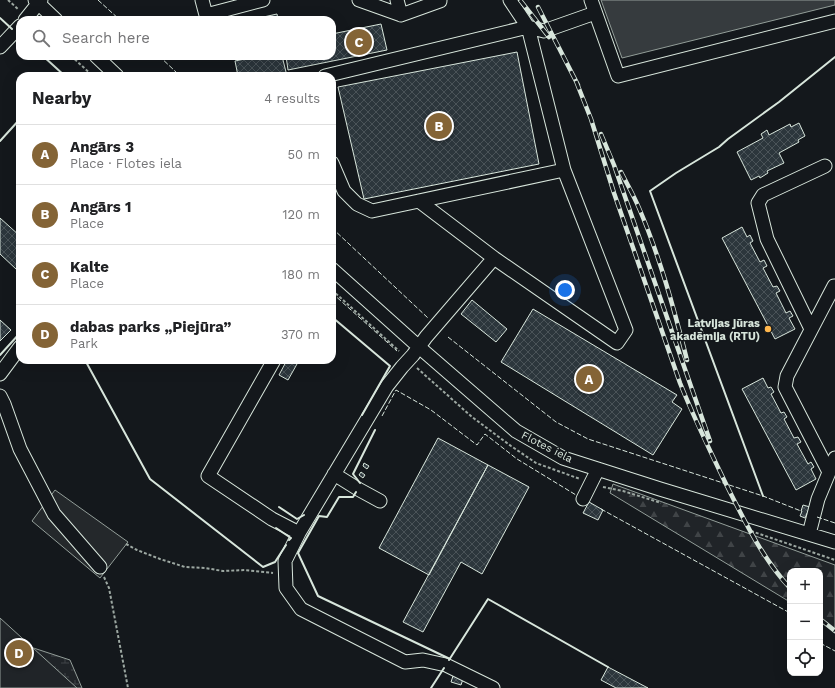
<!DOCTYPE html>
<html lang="en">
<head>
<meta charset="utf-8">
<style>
	body { margin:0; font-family:"Work Sans",sans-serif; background:#f2f2f2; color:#202124 }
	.controls { position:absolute; right:12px; bottom:12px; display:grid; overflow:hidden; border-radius:8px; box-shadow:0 4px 16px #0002 }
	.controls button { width:36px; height:36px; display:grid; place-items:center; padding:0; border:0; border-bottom:1px solid #e0e0e0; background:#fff; color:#202124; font:20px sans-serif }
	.you { position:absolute; left:565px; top:290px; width:14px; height:14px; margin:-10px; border:3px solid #fff; border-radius:50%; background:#1a73e8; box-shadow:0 0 0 6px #1a73e833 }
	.badge { display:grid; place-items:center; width:26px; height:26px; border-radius:50%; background:#846436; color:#fff; font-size:13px; font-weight:700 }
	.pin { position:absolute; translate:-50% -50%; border:2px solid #fff; box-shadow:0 1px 4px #0006 }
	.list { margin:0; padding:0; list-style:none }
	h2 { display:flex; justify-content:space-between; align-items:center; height:52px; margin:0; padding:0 16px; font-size:17px }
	h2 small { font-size:13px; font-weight:400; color:#757577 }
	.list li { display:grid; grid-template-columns:26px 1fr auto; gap:12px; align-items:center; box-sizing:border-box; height:60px; padding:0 16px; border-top:1px solid #e0e0e0 }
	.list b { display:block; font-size:15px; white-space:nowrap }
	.list p { margin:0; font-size:13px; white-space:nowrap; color:#757577 }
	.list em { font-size:13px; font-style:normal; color:#757577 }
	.icon { flex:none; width:22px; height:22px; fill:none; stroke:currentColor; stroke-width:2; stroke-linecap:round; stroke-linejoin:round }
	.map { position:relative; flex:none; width:835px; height:688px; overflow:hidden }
	.search { position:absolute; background:#fff; box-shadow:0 4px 16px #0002; left:16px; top:16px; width:320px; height:44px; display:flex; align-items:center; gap:10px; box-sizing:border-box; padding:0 14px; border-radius:12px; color:#757577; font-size:15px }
	.panel { position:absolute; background:#fff; box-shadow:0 4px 16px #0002; left:16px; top:72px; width:320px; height:292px; border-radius:12px }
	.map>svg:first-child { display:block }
</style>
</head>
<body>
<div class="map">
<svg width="835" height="688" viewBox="0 0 835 688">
	<defs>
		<pattern id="forest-firs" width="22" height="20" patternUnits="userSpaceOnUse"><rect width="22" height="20" fill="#202428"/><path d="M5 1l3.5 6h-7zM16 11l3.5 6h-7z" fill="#404447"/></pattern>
		<pattern id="wetland-marsh" width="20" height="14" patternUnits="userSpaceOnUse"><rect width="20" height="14" fill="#202428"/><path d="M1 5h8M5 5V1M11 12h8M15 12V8" fill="none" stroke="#404447"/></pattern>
		<pattern id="building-cross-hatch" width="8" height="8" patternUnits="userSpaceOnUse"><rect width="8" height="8" fill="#2c363c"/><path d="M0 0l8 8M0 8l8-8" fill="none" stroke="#4a5358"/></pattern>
	</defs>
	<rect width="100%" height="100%" fill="#14181c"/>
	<path fill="url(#forest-firs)" stroke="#939e99" d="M613,484l222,81v64l-15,-9v-49h-30v31l-180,-109z"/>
	<path fill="url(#wetland-marsh)" stroke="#939e99" d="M0,637l70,23 12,28h-82z"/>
	<path fill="#202428" stroke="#939e99" d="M0,618l77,70h-77z"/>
	<path fill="#24282b" stroke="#939e99" d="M55,490l73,52 -28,36 -68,-57z"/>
	<path fill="#363b3e" stroke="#939e99" d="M601,0h234v5l-213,53z"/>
	<path fill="url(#building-cross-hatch)" stroke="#d8e6dc" d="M277,14l1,6h-28z
		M381,24l6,26 -99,20 -2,-14h46v-22z
		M517,52l22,112 -175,35 -26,-112z
		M260,56h22l5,20h-49l-3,-15z
		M799,123l6,13 -7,4 1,2 -20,11 5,10 -17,8 1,2 -8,5 -1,-2 -8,4 -14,-28 26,-14 -2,-4 6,-4 2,5 21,-11 1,3z
		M0,218l20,18v29l-4,4 -16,-15z
		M742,227l5,10 3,-2 3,6 -3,2 10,19 4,-2 3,6 -4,2 10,19 4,-1 3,5 -4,2 10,20 4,-2 3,5 -4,2 6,11 -20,10 -53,-101z
		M472,300l35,29 -11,13 -35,-28z
		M533,309l144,86 -5,7 10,7 -29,46 -152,-93z
		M0,320l11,10 -11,11z
		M287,360h3l7,4 -9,16 -9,-5z
		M763,378l5,10 3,-1 3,5 -3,2 10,19 3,-1 3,5 -3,2 10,19 4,-1 3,5 -4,2 11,20 3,-2 3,5 -3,2 5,10 -20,11 -54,-101z
		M438,438l50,27 -59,110 -50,-27z
		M364,463l5,3 -2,3 -4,-3z
		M488,465l41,22 -47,87 -21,-12 -38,70 -20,-10z
		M361,472l4,3 -2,3 -4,-3z
		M589,502l14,8 -5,10 -15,-7z
		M803,505l7,2 -5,11 -5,-2 2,-5h-1z
		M608,667l40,21h-32l-15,-8z
		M453,676l10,3 -2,6 -10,-3z"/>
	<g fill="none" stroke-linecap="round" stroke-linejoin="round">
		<defs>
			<path id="minor" d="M35,0l21,20
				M202,0l4,15 57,-15
				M359,0l42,15 39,-14v-1
				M397,0l4,15
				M591,0l27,76 217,-55
				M25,20l16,-20
				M0,47l20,-21
				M96,56l21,20
				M325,76l203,-49 16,4 51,-18
				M332,163l12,28 13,13 15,7 192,-41 -36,-143 -18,-27
				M419,201l75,57
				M332,269l87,78 97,84 47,27 97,31 175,53
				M811,329l-44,-90 -9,-36 5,-8 62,-29
				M274,360l-66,116 64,43 27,14
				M0,374l20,-27
				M0,396l4,8 16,45 34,65 46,53
				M829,472l-44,-85 2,-11 47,-90h1
				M334,474l24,15 22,12
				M583,499l15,-30
				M809,534l9,-35 17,-41
				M493,688l-47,-23 -23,-5 -18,2 -104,-53 -15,-21 -1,-27 14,-28 88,-147 15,-19 11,-12 13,-18 68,-79 123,85 9,-13 -62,-160"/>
		</defs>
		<use href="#minor" stroke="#d8e6dc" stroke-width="15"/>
		<path stroke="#9da8a2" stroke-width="2" stroke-dasharray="3 2" stroke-linecap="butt" d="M8,0l11,10
			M71,56l22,20
			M332,290l67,61
			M417,368l55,49 39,29 25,17 44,16
			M603,487l20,4 38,12
			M751,531l84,29
			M126,544l11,6 23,9 25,8 20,1 18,3 22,-1 28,3
			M104,577l5,11 19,100"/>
		<use href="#minor" stroke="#14181c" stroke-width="13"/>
		<defs>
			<path id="rail" d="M520,0l29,37
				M538,7l40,78
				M576,81l15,38 23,74 66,190c14,35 30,68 46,101 18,36 36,74 64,104
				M601,134l13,31 96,276
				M621,172c6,12 13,24 18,36 21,49 35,101 48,152
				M820,619l15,12"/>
		</defs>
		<use href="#rail" stroke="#d8e6dc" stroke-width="4.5"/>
		<use href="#rail" stroke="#14181c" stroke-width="3" stroke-dasharray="9" stroke-linecap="butt"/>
		<path stroke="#d8e6dc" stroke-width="1" stroke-dasharray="5 2" stroke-linecap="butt" d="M98,0l22,20
			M159,56l16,15 4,5
			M332,228l96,90
			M332,293l65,58
			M448,337l108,85 32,17 175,57 38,15
			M382,416l14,-26 35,20 46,35 8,-11 32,25 59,36
			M601,509l189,104
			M817,517l18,6
			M820,643l15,8"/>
		<path stroke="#d8e6dc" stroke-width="2" d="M0,18l12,11
			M43,56l22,20
			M0,141l20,-22
			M332,317l58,49 -28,49
			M0,355l20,-22
			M85,360l65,119 113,88 12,-5 11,-17
			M360,483l-7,-9 22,-44
			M356,492l-3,5h-14l-12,20 -8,-1 -21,37 20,43 132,63
			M763,496l-113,-305 26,-18 43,-26 9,-8 51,-37 56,-45
			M279,507l18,12 7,-4
			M276,528l15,10 -2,2
			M449,660l39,-61 120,68
			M431,688l13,-20"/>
	</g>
	<circle fill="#ffb74d" stroke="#14181c" stroke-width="1.5" cx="768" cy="329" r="4"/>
	<g text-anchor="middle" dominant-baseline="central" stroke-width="3" stroke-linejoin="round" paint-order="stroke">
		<g font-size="11" font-weight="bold" fill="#d8e6dc" stroke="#14181c" text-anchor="end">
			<text x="760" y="323">Latvijas jūras<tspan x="760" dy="13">akadēmija (RTU)</tspan></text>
		</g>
		<g font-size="11" fill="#d8e6dc" stroke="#14181c">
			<text transform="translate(547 447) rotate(27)">Flotes iela</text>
		</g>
	</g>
</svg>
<div class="controls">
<button>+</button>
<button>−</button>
<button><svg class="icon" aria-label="locate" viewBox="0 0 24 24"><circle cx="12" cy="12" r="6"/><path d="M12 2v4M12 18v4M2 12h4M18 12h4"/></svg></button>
</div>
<div class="you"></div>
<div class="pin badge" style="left:589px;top:379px">A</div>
<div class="pin badge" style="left:439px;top:126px">B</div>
<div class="pin badge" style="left:359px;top:42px">C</div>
<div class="pin badge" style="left:19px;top:653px">D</div>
<div class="search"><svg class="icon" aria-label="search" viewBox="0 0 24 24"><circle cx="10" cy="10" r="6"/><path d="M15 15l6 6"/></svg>Search here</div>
<section class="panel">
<h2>Nearby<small>4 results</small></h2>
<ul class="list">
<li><span class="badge">A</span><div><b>Angārs 3</b><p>Place · Flotes iela</p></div><em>50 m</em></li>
<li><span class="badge">B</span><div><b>Angārs 1</b><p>Place</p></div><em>120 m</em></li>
<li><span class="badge">C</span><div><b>Kalte</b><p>Place</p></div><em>180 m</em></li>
<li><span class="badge">D</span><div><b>dabas parks „Piejūra”</b><p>Park</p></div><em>370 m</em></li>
</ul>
</section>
</div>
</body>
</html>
